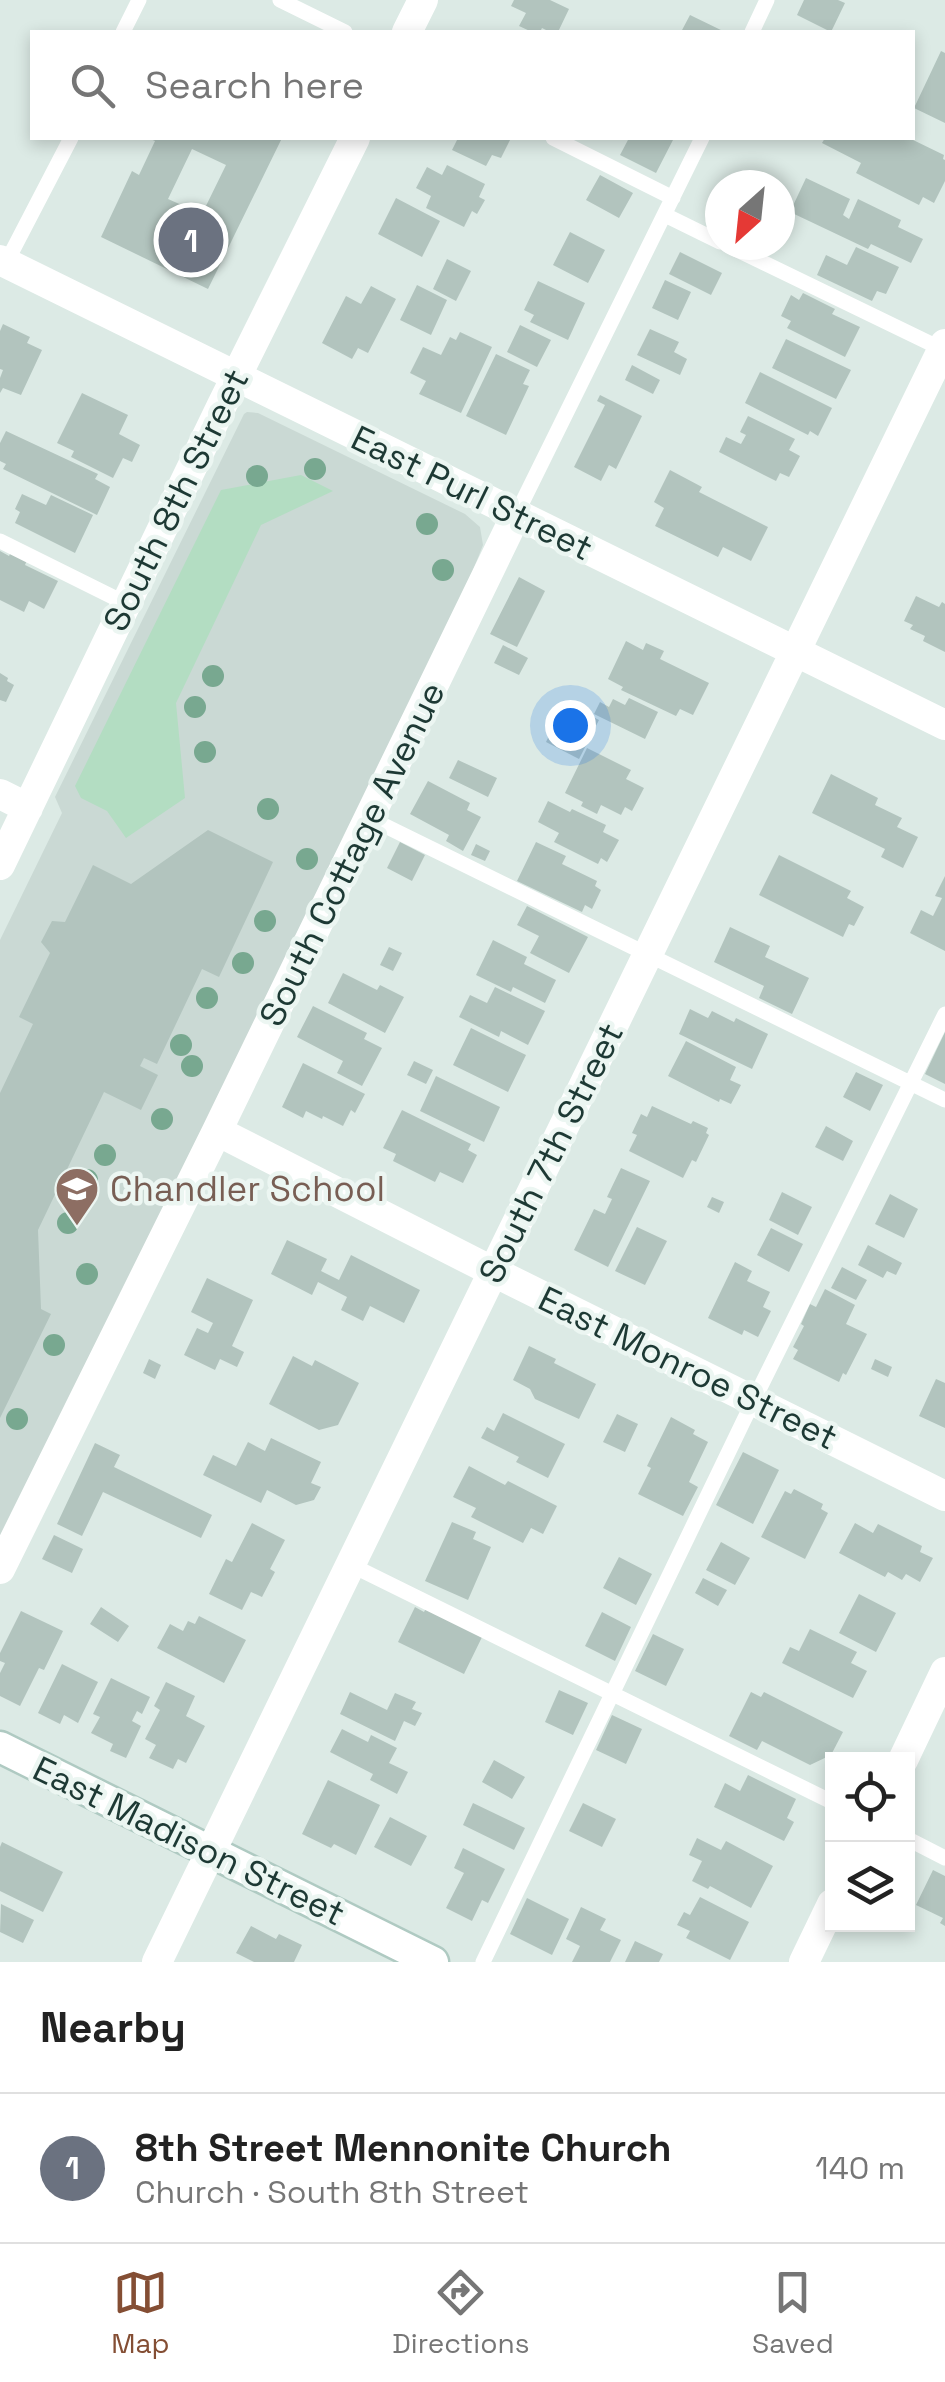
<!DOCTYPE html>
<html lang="en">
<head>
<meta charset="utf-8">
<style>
	body { margin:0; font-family:"Space Grotesk",sans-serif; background:#f2f2f2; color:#222 }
	.controls { position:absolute; right:30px; bottom:30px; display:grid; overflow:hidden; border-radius:0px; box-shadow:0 5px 15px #0003 }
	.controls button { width:90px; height:90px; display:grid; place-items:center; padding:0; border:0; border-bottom:2px solid #e0e0e0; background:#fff; color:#222; font:50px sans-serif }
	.compass { position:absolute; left:705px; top:170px; width:90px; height:90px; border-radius:50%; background:#fff; box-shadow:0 5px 15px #0003; rotate:207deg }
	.you { position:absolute; left:570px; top:725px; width:35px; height:35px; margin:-25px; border:8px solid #fff; border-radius:50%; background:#1a73e8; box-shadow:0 0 0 15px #1a73e833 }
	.badge { display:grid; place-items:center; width:65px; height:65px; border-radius:50%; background:#844e34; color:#fff; font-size:32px; font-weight:700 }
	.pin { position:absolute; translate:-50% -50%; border:5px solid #fff; box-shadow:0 2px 10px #0006 }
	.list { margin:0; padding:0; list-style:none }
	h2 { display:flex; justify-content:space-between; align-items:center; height:130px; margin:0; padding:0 40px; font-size:42px }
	h2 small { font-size:32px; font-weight:400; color:#767676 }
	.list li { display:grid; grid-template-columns:65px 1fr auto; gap:30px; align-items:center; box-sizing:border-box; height:150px; padding:0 40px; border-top:2px solid #e0e0e0 }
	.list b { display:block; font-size:38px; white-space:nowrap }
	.list p { margin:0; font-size:32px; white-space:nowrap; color:#767676 }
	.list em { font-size:32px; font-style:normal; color:#767676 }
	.icon { flex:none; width:55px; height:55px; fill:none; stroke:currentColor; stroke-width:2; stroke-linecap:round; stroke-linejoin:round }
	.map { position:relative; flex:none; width:945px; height:1962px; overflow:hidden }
	.search { position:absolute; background:#fff; box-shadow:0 5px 15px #0003; left:30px; right:30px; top:30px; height:110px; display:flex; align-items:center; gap:25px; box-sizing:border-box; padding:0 35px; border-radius:0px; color:#767676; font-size:38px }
	.sheet { height:280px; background:#fff }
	nav { display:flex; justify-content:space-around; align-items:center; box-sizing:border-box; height:140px; border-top:2px solid #e0e0e0; background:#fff; font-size:28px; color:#767676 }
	nav a { display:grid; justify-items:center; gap:5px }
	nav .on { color:#844e34 }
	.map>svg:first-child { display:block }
</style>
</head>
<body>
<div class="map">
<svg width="945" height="1962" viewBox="0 0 945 1962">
	<rect width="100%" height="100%" fill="#dceae5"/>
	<path fill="#cad9d4" d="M247,412l11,1 207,101 15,13 3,18 -21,53 -462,943v-601l62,-127 -7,-16 189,-383z"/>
	<path fill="#b3ddc2" d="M301,475l32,16 -72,34 -85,178 9,95 -59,40 -19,-27 -26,-13 -6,-12 146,-296z"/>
	<path fill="#b2c4be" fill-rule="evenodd" d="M514,0h36l19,9 -11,23h-8l-8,-4 -2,4h-8l-13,-6 7,-13 -15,-7z
		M804,0h34l7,3 -14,29 -34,-17z
		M690,15l35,17h-44z
		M941,51l4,2v70l-31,-15z
		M148,138h134l-74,151 -107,-52 31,-66 7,4 16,-34zM192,149l34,16 -24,49 -34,-15z
		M458,138h53l-10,20 -9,-3 -6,11 -34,-16z
		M629,138h45l-18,35 -36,-18z
		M825,138h84l35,17 -1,4 2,1v21l-11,22 -11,-6 -4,8 -63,-32 5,-10 -39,-20z
		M447,165l38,19 -6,13 6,3 -8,14 -5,-3 -8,16 -38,-19 5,-12 -15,-8 11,-21 15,8z
		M600,175l33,18 -14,25 -33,-18z
		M806,178l44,21 -7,16 6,4 9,-20 43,21 -3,7 25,12 -12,24 -40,-19 -3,5 -78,-37z
		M720,188v36l-14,-7z
		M396,198l44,23 -18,36 -44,-23z
		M570,232l35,18 -17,33 -35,-18z
		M856,247l43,20 -13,27 -9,-3 -5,10 -55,-26 9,-20 21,10z
		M680,252l42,21 -11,22 -42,-21z
		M447,259l24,12 -15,30 -23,-12z
		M665,280l26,12 -13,28 -26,-12z
		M538,281l47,22 -17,37 -38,-18 4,-7 -10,-5z
		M417,285l30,15 -16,35 -31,-15z
		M371,286l25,13 -28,54 -10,-5 -6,11 -30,-16 24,-47 15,8z
		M803,293l32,16 -3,5 28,13 -15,30 -58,-29 4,-7 -10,-5 10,-21 8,5z
		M3,324l27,13 -3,6 15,7 -21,45 -18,-7 -3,5v-15l3,-8 -3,-1v-38z
		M520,325l31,15 -14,27 -30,-15z
		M650,329l29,13 -5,10 13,7 -7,16 -43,-20z
		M460,332l32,15 -31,66 -42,-19 7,-13 -16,-8 13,-26 18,8 9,-18 6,3z
		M786,339l65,31 -15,29 -64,-31z
		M496,354l34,16 -7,14 6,2 -23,49 -40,-19z
		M632,365l28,15 -7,14 -28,-14z
		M760,372l72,36 -14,28 -8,-5 -2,4 -63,-32z
		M82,393l46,22 -9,19 21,11 -8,17 -9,-4 -10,20 -42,-21 3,-6 -17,-8z
		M600,395l42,21 -26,53 -7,-4 -8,16 -27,-14 31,-62 -8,-4z
		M748,416l47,23 -6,11 11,6 -11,21 -9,-4 -4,8 -57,-29 7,-15 15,7 5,-9 -6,-3z
		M6,431l92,43 -3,5 15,8 -13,28 -94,-46 3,-5 -6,-3v-18z
		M670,470l32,17 -3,5 69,35 -17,34 -28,-14 -5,10 -63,-31 9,-18 -10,-6z
		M22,494l24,11 5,-10 42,20 -18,38 -60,-30 5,-11 -5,-3z
		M0,551l9,5 2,-4 16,8 -2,5 33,16 -14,28 -15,-8 -5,11 -24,-12z
		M519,577l26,14 -28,56 -27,-13z
		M916,596l23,11 3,-5 3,2v48l-22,-11 2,-5 -15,-7 3,-4 -9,-4z
		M626,641l17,9 3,-7 18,8 -4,8 49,24 -16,32 -13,-6 -4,7 -55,-26 2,-3 -15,-8z
		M503,645l25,13 -9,17 -25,-12z
		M0,673l8,5 -1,3 7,4 -8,17 -6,-2z
		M629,698l29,14 -13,27 -51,-25 6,-12 9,5 4,-8 12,6z
		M565,703l34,17 -20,39 -33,-17z
		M587,748l44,22 -5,9 18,9 -12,23 -7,-4 -4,8 -20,-10 -4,9 -16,-8 2,-4 -18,-9z
		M458,760l39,18 -9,19 -39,-19z
		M831,774l47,24 -3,7 27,13 -5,9 21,10 -15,31 -22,-11 4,-8 -73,-36z
		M428,781l42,22 -3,7 14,7 -18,34 -17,-10 3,-6 -39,-21z
		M548,801l22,11 2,-3 34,16 -3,7 16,8 -12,22 -6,-4 -3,6 -44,-22 5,-9 -21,-11z
		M208,830l65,32 -54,115 -17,-8 -45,95 -13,-6 -4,8 18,9 -17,35 -37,-18 -66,138 3,79 10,5 -51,104v-325l33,-69 -14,-7 31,-64 -9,-11 11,-21 13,1 28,-57 38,19z
		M400,842l25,13 -13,26 -25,-13z
		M536,842l30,14 -4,8 35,17 -2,5 6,4 -9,19 -7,-4 -3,7 -65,-31z
		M476,844l14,7 -5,10 -14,-6z
		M779,855l72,36 -4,7 17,9 -10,19 -5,-2 -6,13 -84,-42z
		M945,876v75l-35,-18 11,-23 12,6 9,-18 -7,-2z
		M527,906l61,31 -19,36 -39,-20 9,-17 -22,-11z
		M730,927l40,19 -5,11 44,21 -17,36 -33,-16 5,-12 -50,-24z
		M493,940l34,17 -3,7 32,16 -11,23 -32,-16 -2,5 -35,-17z
		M389,947l13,6 -9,18 -13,-6z
		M343,973l34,17 3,-5 24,12 -19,36 -57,-30z
		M495,987l50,24 -17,34 -27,-14 -2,6 -40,-20 11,-22 17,8z
		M313,1006l54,27 -3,6 18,9 -20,38 -25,-13 6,-12 -46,-24z
		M690,1009l18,9 4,-7 22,11 2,-4 32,16 -16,35 -73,-35z
		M471,1028l55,27 -18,37 -55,-27z
		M945,1032v52l-20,-10z
		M686,1041l50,26 -6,13 11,5 -10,19 -11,-5 -1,3 -51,-26z
		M414,1061l19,9 -7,14 -19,-9z
		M303,1063l62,31 -10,19 -4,-3 -8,16 -20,-10 -1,3 -16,-8 -3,7 -21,-11z
		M856,1072l27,13 -13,26 -27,-14z
		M436,1076l64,31 -16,35 -64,-31z
		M652,1106l39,18 2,-3 15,7 -2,5 3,2 -13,27 -4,-2 -9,18 -54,-27 8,-16 -5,-2 9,-19 6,3z
		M402,1110l69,34 -3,6 9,5 -14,28 -23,-11 -5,10 -42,-21 3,-7 -13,-6z
		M826,1126l27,15 -10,20 -28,-14z
		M621,1168l29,13 -42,86 -34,-17 20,-41 11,5 7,-15 -5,-2z
		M782,1192l30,15 -14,28 -29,-15z
		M890,1194l28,15 -14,29 -29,-14z
		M712,1197l12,5 -5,11 -12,-6z
		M637,1227l30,14 -22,44 -30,-14z
		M771,1228l32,16 -14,28 -32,-17z
		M287,1240l40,19 -6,12 18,9 12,-25 69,35 -16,33 -34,-17 -7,15 -22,-11 6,-13 -29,-15 -6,13 -41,-21z
		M868,1245l34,18 -6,12 -9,-4 -4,7 -25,-13z
		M735,1262l17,9 -5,10 23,11 -7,15 8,4 -13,26 -14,-7 -2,5 -34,-17z
		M842,1267l25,13 -11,20 -25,-12z
		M207,1278l46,22 -21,46 12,6 -7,15 -17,-8 -5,11 -31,-15 13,-27 11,5 5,-10 -22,-11z
		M825,1289l30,16 -9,19 21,10 -21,41 -3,-2 -4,9 -46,-23 5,-9 -5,-3 11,-21 -3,-2 9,-20 6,3z
		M529,1346l27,13 -2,4 42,21 -17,35 -44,-20 -5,-10 -17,-9z
		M293,1356l19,10 3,-6 44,23 -21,42 -19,5 -50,-26z
		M149,1359l12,6 -6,14 -12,-6z
		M875,1359l17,8 -4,10 -17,-8z
		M936,1379l9,4v45l-26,-12z
		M503,1413l62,31 -17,34 -32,-16 3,-5 -38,-19 6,-11 7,4z
		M617,1414l21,10 -13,28 -22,-10z
		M671,1417l24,13 -2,4 15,8 -19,40 9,5 -15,29 -45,-22 13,-26 -4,-2z
		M271,1438l50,24 -10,21 10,4 -7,13 -18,5 -29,-15 -6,13 -58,-28 10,-20 23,11 12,-24 17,9z
		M95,1443l25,12 -6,12 98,48 -11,23 -98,-46 -21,44 -25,-12z
		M743,1452l36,18 -26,54 -37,-19z
		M469,1466l36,19 3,-4 49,25 -14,28 -12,-6 -8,15 -52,-26 5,-9 -23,-11z
		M794,1489l29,15 -2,5 7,4 -23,46 -44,-22 24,-46 6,3z
		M452,1522l24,10 -3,7 18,8 -23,53 -43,-19z
		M252,1523l33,17 -15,29 5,3 -13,25 -11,-5 -9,18 -33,-16 17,-35 6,3z
		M855,1523l18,10 5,-9 44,22 -2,6 13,6 -13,24 -14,-8 -4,6 -14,-8 -3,5 -46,-24z
		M54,1535l29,14 -11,24 -30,-14z
		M721,1542l29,16 -15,27 -29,-15z
		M619,1557l33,17 -16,31 -33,-17z
		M703,1578l24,12 -9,16 -23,-13z
		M859,1594l37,19 -20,39 -37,-19z
		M427,1606l57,27 -20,41 -66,-32 17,-35 9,5z
		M101,1607l28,19 -11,16 -28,-18z
		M21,1611l42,20 -19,39 -5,-2 -19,38 -20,-10v-23l5,-10 -5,-2v-8z
		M602,1612l29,15 -16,34 -30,-15z
		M199,1616l47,24 -22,43 -67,-35 13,-24 13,7 5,-10 7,3z
		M810,1629l47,23 -6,11 16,8 -14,27 -71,-35 8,-16 9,4z
		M653,1634l31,15 -18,37 -31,-15z
		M62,1664l36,18 -20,41 -14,-8 -4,9 -22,-11z
		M111,1678l39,19 -8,17 -5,-3 -5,10 9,5 -15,32 -16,-7 3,-7 -22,-11 9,-16 -7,-3z
		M166,1682l29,14 -9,20 19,10 -19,37 -8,-4 -5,10 -24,-11 7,-13 -11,-6 15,-29 -6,-4z
		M559,1690l29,13 -15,32 -28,-13z
		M350,1692l37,18 8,-17 21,9 -4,7 10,4 -7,13 -11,-5 -9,20 -55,-27z
		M751,1692l10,5 3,-5 79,40 -12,23 -21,10 -48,-24 -5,9 -28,-14z
		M612,1715l30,14 -16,35 -30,-14z
		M342,1729l26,13 3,-7 26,13 -8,15 19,9 -11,22 -27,-14 3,-6 -43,-22z
		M494,1760l31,17 -13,22 -30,-17z
		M748,1775l48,24 -9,19 7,4 -10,19 -70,-34 11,-24 15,8z
		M328,1780l52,25 -24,50 -22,-11 -3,4 -29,-14z
		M473,1803l52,25 -11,22 -51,-25z
		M583,1803l33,16 -14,28 -33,-16z
		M390,1817l37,19 -16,30 -37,-19z
		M697,1838l24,12 5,-9 47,25 -22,42 -41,-22 -2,3 -16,-8 10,-20 -13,-6z
		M2,1842l61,30 -20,40 -43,-21v-44z
		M463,1848l42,21 -17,34 -6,-3 -10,21 -26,-13 18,-35 -10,-5z
		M933,1870l12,6v50l-5,-3 3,-5 -27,-13z
		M700,1897l49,25 -19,38 -44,-22 4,-7 -13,-6 7,-13 6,3z
		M527,1898l42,21 -17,36 -42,-21z
		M1,1904l33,16 -11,23 -23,-11z
		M581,1907l25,12 -6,11 21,10 -11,22h-38l8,-16 -14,-7z
		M251,1926l25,13 3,-5 23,11 -8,17h-40l-18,-9z
		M635,1941l28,13 -4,8h-34z"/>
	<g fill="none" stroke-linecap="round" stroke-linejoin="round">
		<defs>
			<path id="secondary" d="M0,1747l433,215"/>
		</defs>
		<use href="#secondary" stroke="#afcac2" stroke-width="35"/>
		<path stroke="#fff" stroke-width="15" d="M280,0l65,32
			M123,32l16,-32
			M752,32l15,-32
			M553,138l120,60
			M665,215l55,27
			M727,245l217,105
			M4,267l67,-129
			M516,515l186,-377
			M0,541l127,63
			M369,818l576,282
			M351,1565l481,237
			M908,1839l37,19
			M483,1962l261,-542 201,-406"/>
		<path stroke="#fff" stroke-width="30" d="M407,32l16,-32
			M0,260l945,465
			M0,794l28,14
			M0,865l222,-460 133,-267
			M217,1131l277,141 451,224
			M0,1569l217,-438 299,-616
			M903,1760l42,-88
			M157,1962l788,-1618
			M804,1962l28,-58"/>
		<use href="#secondary" stroke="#fff" stroke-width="30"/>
	</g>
	<g fill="#78a890">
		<circle cx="315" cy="469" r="11"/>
		<circle cx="257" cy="476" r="11"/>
		<circle cx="427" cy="524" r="11"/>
		<circle cx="443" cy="570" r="11"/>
		<circle cx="213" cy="676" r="11"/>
		<circle cx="195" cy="707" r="11"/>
		<circle cx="205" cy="752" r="11"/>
		<circle cx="268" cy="809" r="11"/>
		<circle cx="307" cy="859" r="11"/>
		<circle cx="265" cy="921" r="11"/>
		<circle cx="243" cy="963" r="11"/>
		<circle cx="207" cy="998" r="11"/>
		<circle cx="181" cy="1045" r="11"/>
		<circle cx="192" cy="1066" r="11"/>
		<circle cx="162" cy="1119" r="11"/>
		<circle cx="105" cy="1155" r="11"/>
		<circle cx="87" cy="1180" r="11"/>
		<circle cx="68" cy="1223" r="11"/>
		<circle cx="87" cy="1274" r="11"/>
		<circle cx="54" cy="1345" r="11"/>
		<circle cx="17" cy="1419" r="11"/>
	</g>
	<defs>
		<symbol id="school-pin" viewBox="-11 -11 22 30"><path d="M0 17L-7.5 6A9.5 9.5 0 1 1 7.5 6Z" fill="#8d6e63" stroke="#ecf6f2"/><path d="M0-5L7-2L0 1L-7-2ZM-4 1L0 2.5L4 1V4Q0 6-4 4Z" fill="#fff"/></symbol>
	</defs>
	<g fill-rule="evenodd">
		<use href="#school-pin" x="52" y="1164" width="50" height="68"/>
	</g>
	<g text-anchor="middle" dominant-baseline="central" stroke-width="9" stroke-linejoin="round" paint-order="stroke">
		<g font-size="35" fill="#1d3934" stroke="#ecf6f2">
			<text transform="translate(472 493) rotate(26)">East Purl Street</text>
			<text transform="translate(176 500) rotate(-64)">South 8th Street</text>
			<text transform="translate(352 854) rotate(-64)">South Cottage Avenue</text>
			<text transform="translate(551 1153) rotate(-64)">South 7th Street</text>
			<text transform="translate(688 1368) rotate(26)">East Monroe Street</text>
			<text transform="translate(189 1841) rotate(26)">East Madison Street</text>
		</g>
		<g font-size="35" fill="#785e54" stroke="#ecf6f2" text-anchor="start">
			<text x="110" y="1189">Chandler School</text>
		</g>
	</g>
</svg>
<div class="controls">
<button><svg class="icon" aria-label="locate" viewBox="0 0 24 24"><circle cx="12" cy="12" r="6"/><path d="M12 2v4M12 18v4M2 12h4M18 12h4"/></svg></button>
<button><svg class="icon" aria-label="layers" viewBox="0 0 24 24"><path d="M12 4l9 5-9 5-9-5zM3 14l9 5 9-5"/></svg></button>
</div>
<svg class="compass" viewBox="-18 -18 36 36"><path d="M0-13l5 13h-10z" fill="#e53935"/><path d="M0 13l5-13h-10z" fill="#767676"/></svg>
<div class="you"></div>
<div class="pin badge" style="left:191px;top:240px;background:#6b7280">1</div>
<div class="search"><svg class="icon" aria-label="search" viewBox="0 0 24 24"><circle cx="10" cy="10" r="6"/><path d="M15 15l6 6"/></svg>Search here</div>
</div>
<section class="sheet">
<h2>Nearby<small></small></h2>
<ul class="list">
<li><span class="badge" style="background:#6b7280">1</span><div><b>8th Street Mennonite Church</b><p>Church · South 8th Street</p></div><em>140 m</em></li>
</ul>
</section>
<nav>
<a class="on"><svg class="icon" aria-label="map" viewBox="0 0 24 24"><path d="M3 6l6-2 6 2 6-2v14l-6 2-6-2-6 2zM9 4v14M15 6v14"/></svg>Map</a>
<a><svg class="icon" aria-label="directions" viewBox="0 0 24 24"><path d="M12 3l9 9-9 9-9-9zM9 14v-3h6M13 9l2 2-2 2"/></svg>Directions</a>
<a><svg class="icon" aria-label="saved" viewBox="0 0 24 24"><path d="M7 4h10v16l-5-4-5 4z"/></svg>Saved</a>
</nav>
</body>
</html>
